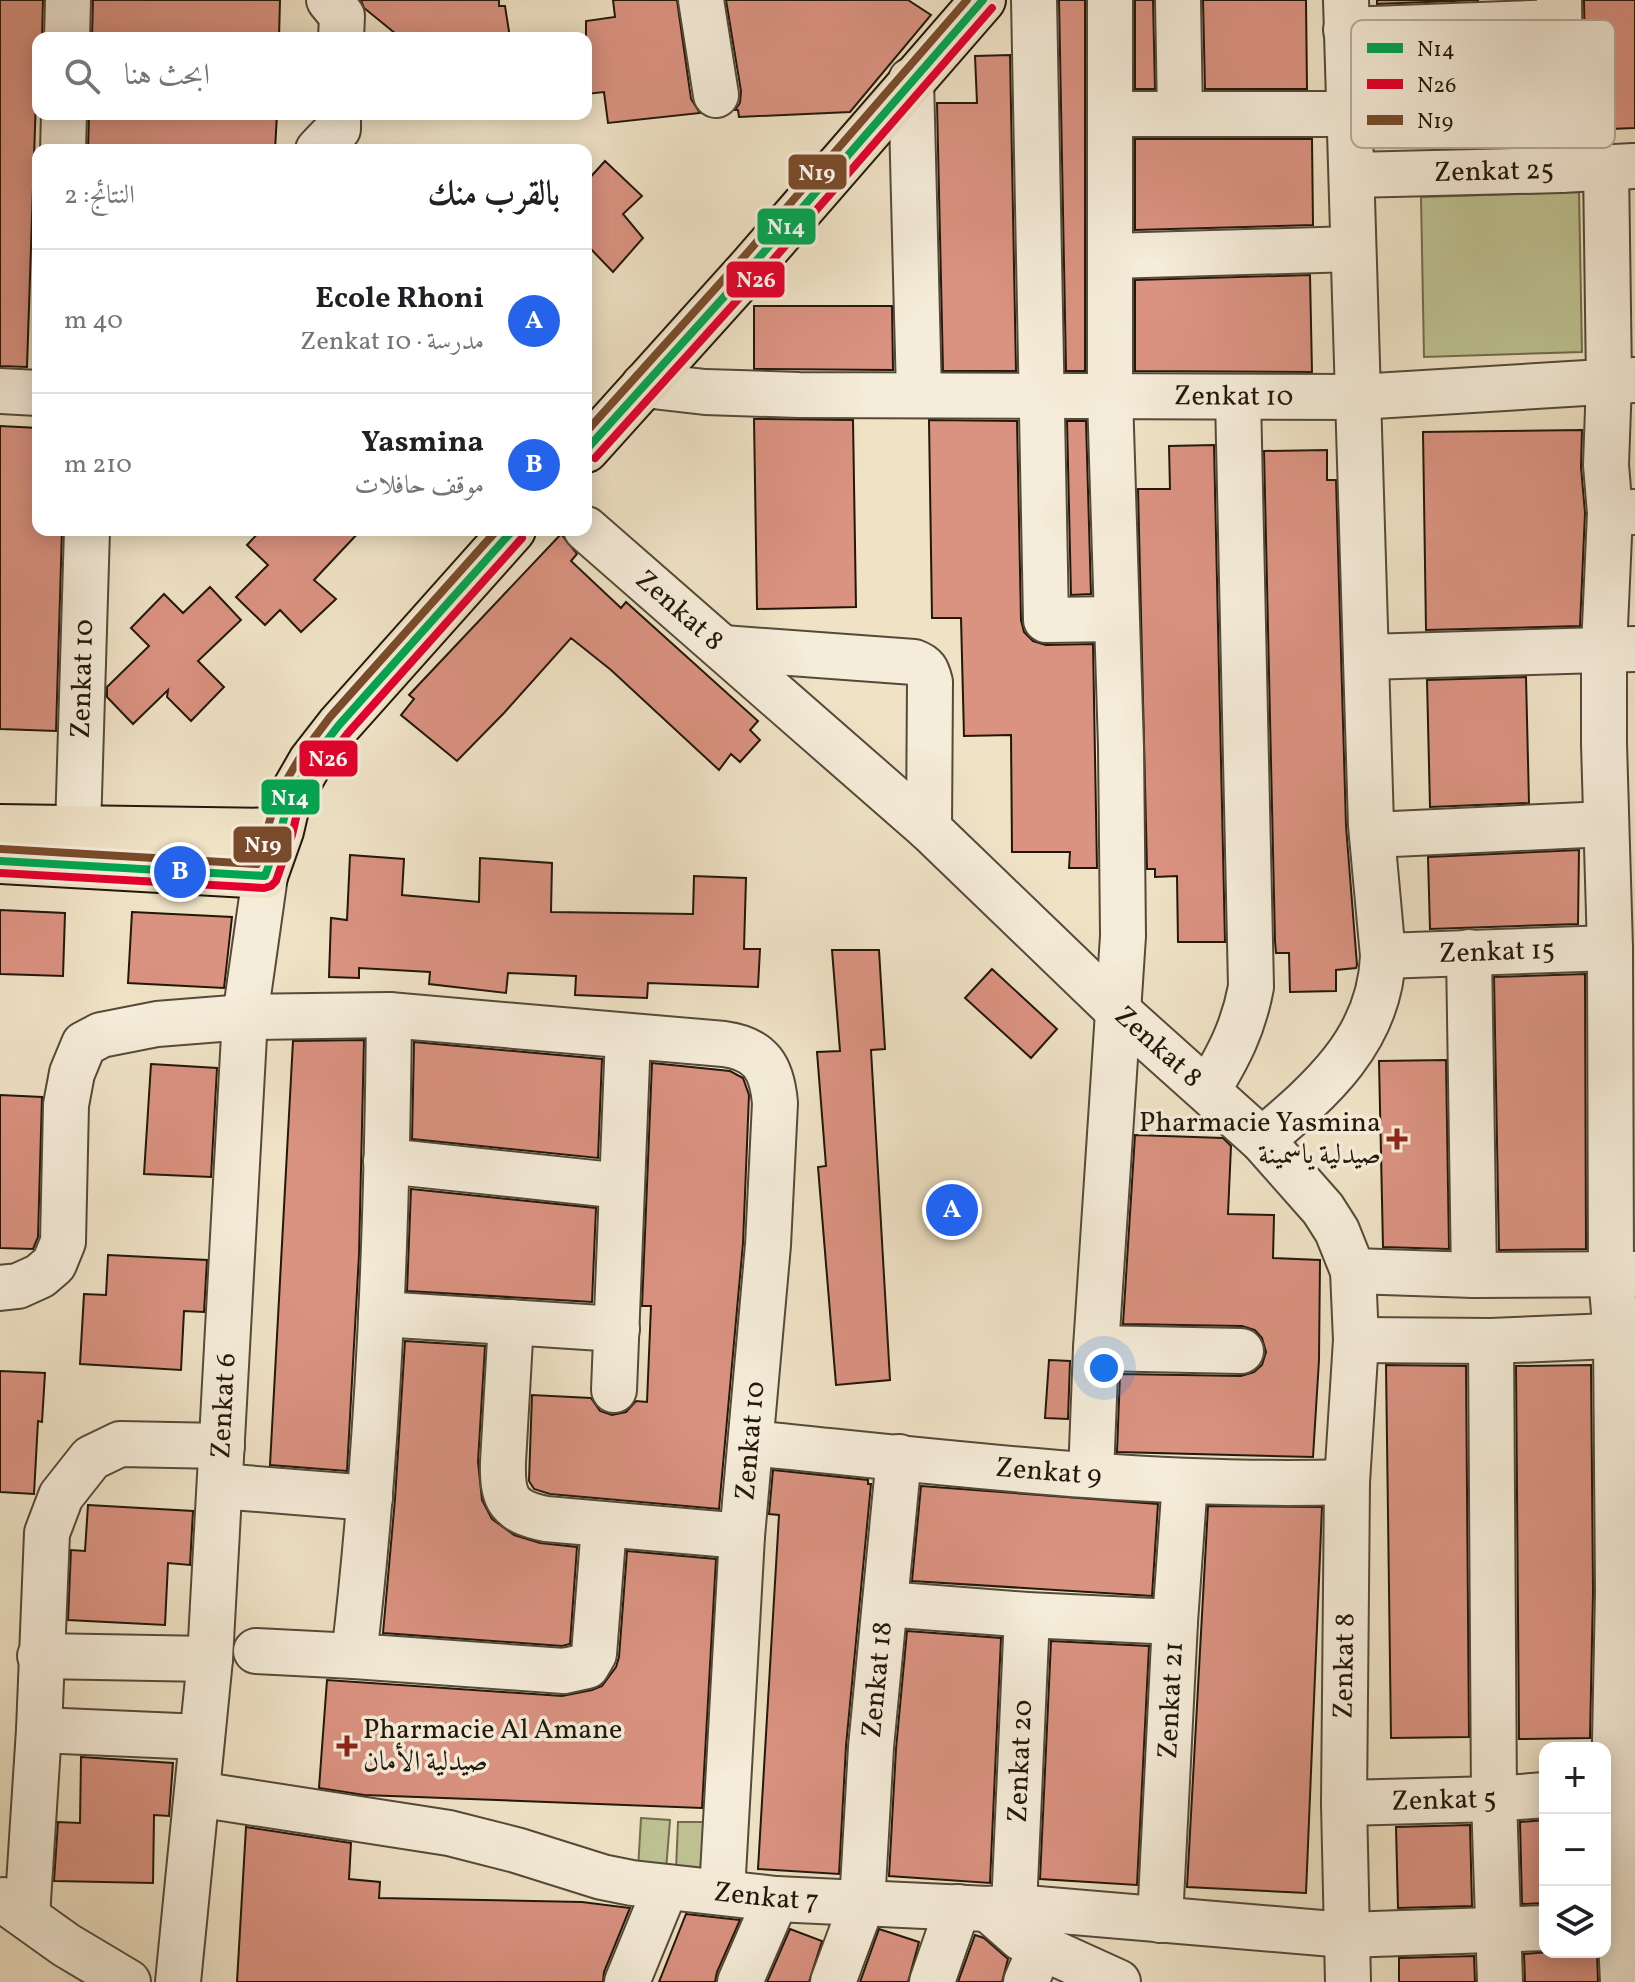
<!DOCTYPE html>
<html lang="ar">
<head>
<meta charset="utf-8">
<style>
	body { margin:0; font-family:Vollkorn,Amiri,serif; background:#f2f2f2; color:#202124; direction:rtl }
	.controls { position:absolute; right:24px; bottom:24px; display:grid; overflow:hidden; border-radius:16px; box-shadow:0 4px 20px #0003 }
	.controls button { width:72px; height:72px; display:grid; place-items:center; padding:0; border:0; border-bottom:2px solid #e0e0e0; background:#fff; color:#202124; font:40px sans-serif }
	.you { position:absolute; left:1104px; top:1368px; width:28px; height:28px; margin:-20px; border:6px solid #fff; border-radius:50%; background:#1a73e8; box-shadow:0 0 0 12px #1a73e833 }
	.badge { display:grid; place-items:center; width:52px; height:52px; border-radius:50%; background:#2563eb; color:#fff; font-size:26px; font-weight:700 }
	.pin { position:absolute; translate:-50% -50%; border:4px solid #fff; box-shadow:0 2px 8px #0006 }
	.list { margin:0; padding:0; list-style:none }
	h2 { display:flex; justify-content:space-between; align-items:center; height:104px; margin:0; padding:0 32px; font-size:34px }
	h2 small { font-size:26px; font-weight:400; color:#757577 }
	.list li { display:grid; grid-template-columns:52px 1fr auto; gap:24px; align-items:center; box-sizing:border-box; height:144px; padding:0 32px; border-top:2px solid #e0e0e0 }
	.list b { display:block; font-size:30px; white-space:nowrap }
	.list p { margin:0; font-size:26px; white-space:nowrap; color:#757577 }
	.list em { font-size:26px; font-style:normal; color:#757577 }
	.icon { flex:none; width:44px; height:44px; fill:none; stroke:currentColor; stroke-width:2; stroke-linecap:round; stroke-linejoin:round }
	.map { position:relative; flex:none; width:1635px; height:1982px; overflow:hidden; direction:ltr }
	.search { position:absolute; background:#fff; box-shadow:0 4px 20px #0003; left:32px; top:32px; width:560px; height:88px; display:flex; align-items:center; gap:20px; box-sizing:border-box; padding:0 28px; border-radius:16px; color:#757577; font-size:30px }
	.panel { position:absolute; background:#fff; box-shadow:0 4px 20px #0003; left:32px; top:144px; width:560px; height:392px; border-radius:16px; direction:rtl }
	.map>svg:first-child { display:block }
</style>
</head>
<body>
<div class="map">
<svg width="1635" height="1982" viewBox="0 0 1635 1982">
	<rect width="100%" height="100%" fill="#efe2c5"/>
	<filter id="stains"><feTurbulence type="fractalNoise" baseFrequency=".0025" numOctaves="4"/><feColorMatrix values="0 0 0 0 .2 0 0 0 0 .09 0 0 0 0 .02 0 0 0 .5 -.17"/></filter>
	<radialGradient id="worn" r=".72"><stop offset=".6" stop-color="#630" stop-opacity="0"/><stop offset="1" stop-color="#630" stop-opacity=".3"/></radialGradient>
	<path fill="#bec292" stroke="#706d4e" stroke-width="2" d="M1579,192l3,160 -158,5 -3,-160z
		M641,1818l29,2 -4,50 -28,-1z
		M678,1822h42l-3,50 -41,-2z"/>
	<path fill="#da9281" stroke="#22180a" stroke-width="2" d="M0,0h43l-1,38h-4l-11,329 -27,-1z
		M93,0h187l-1,38h-187z
		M361,0h138v6h6l5,32h-109l-37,-30z
		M613,0h64l14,99 9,14 -92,10 -4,-31 -18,2v-73l29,-4z
		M726,0h182l23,15 -81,97 -111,5 -1,-7h-3l5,-7 1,-12z
		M1059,0h26v371h-19z
		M1135,0h18l2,89h-20z
		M1203,0h103l1,89h-102z
		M1377,0h102l-102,4z
		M1584,0h51v128l-49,2z
		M1010,55l6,316h-73l-6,-268h40l-2,-47z
		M89,114h188l-2,36h-187z
		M1135,139h177l1,86 -178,5z
		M605,161l37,35 -19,18 20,24 -30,34 -27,-28v-62z
		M1310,275l2,97 -177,-1v-91z
		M754,306h138l1,64 -139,-1z
		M754,419l99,1 3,187 -99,2z
		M929,420l88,1 4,199 3,12 9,9 13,4 47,-1 4,224h-28l1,-16h-58l-1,-117 -47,1 -3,-118h-29z
		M1067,421h19l5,173 -20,1z
		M0,426l38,2v102h24l-6,201 -56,-2z
		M1582,430l-1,37 4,46 -5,113 -154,4 -3,-198z
		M1214,445l11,497h-47l-1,-66 -22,1v-8h-8l-9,-380h32l-1,-43z
		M1327,450v30h9l10,346 11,139 -1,3 -20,2v21l-46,1 -1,-39h-13l-1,-12 -11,-490z
		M261,530h100l-47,50 22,19 -35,33 -21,-22 -15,15 -29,-28 32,-32 -21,-20z
		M561,534l16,20 -6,7 50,47 5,-6 132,119 -8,9 10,10 -20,22 -9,-8 -12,16 -108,-100 -40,-32 -67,75 -47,48 -56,-46 13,-16 -5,-4z
		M210,587l31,33 -43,41 26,26 -33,34 -24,-24 1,-7 -35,34 -26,-27v-10l42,-41 -18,-18 33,-34 19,19z
		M1526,677l3,126 -99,4 -3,-127z
		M1579,850l-1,74 -148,5 -2,-72z
		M350,855l54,4 -2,36 77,7 1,-44 72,5 -1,49 142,2 1,-38 52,2 -2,71h16l-2,38 -110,-4 -1,15 -72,-3 1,-19 -68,-3 -2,20 -77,-9 1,-12 -71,-4v10l-30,-1 2,-59 16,2z
		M0,910l65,3 -2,63 -63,-2z
		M132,912l100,5 -8,71 -96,-5z
		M832,950h47l6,99 -14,1 19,330 -54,5 -18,-218 8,-1 -9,-114 23,-1z
		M992,969l65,60 -26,29 -66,-60z
		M1585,974l1,275 -87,1 -5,-273z
		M364,1040l-5,215 -12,216 -77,-6 23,-424z
		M414,1042l188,17 -4,99 -186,-19z
		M1446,1060l3,189 -66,-2 -4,-186z
		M652,1063l78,8 13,7 6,17 -6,148 -24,266 -169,-15 -16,-5 -5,-8 3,-86 59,3 9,13 12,4 14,-3 10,-11 11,1 4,-96h-9z
		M151,1064l66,4 -6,109 -67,-3z
		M0,1095l42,2 -4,140 -5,12 -33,-1z
		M1135,1135l88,3 8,8 -3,68 46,1 -1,43 47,2 -1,100 -6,97 -196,-5 3,-78 121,2 13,-4 8,-7 4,-13 -4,-14 -7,-8 -13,-4 -119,-2z
		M411,1189l185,19 -4,94 -185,-11z
		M108,1255l99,5 -3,52 -20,-1 -3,59 -101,-6 4,-70 22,1z
		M405,1341l80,5 -7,116 4,38 10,19 22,16 26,8 37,4 -7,97 -8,2 -179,-13 12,-134z
		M1049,1360l21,1 -2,58 -23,-1z
		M1386,1365l80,1 3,371 -78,1z
		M1591,1365l2,227 -3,146 -71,1 -3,-373z
		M0,1371l45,2 -3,49 -4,-1 -4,73 -34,-2z
		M773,1470l95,10v4h3l-25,262 -7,128 -81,-5 21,-354 -10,-1z
		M921,1486l237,18 -6,92 -240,-15z
		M88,1505l105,6 -3,54 -22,-2 -3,62 -97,-5 3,-70 14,1z
		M1208,1506l114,1 -16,386 -119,-6z
		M627,1551l89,8 -14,249 -338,-13 -45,-7 8,-108 235,16 30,-6 10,-4 14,-19 3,-10z
		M907,1631l94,7 -11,245 -101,-7 7,-127z
		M1051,1641l98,5 -12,239 -97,-6z
		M81,1757l92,6 -4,53 -15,-1 -1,68 -99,-2 4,-59 22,1z
		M1545,1820v83l-23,1 -2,-82z
		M1470,1825l2,81 -74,2 -2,-81z
		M246,1827l105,16 -2,36 31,3 -1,16 203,4 48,6 -26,64 -1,10h-366z
		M686,1914l54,6 -23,52 -2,10h-56z
		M790,1929l32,12 -13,41h-42z
		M879,1929l40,13 -11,40h-48z
		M975,1935l9,3 24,21 -6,23h-44z
		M1549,1952h48l1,30h-73l-1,-28z
		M1474,1956l1,26h-76v-24z"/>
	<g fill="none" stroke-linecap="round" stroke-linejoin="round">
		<defs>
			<g id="minor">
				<path d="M329,0l13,16 -1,22"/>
				<path d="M701,0l15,95"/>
				<path d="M1034,0l12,620 70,-1"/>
				<path d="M1178,0l2,113"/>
				<path d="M1559,0l2,170"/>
				<path d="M1346,30l213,-8"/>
				<path d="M67,38l1,-38"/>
				<path d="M911,80l8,314"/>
				<path d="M1112,114h237"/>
				<path d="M63,150l1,-36"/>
				<path d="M318,150l20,-21v-15"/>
				<path d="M1606,166l3,215 -3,84 4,48"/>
				<path id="s1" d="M1352,175l209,-5 72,-4"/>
				<path d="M1111,256l242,-7"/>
				<path id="s2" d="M644,385l61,7 94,3 559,2 277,-17"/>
				<path d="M0,391l38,2"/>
				<path id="s3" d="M586,529l343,300 190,183 143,128 61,69 14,22 16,40 3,69 -9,142 -3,321 4,179"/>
				<path d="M723,648l191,14c11,4 13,8 16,20l-1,147"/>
				<path d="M1366,657l269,-8"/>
				<path id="s4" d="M78,829l9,-299"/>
				<path d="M1372,835l234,-11"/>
				<path d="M1469,952l5,323"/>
				<path id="s5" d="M1383,956l227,-8"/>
				<path d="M389,1015c-2,214 -10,429 -35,641l210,15 23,-5 7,-12 10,-128"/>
				<path d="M1208,1090c21,-35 35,-61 43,-103l-13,-589"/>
				<path d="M1262,1140c59,-50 118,-100 121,-184l-12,-131 -25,-825"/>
				<path d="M386,1161l236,25"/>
				<path d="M1353,1271l121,4 161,-1"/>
				<path d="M0,1288l18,-2 22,-10 14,-12 9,-22 3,-137 6,-32 12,-29 17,-9 56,-11 88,-7 144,-2 335,29c37,5 48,24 51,59l-7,142 -26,291 -20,356"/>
				<path d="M381,1314l236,15"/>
				<path d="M511,1322l-8,140c-1,37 5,49 43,57l196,17"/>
				<path d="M1356,1340l135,1 144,-6"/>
				<path d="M1491,1341l3,458 6,183"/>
				<path d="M1096,1348l145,3"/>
				<path d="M614,1390l14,-354"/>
				<path id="s6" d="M752,1443c198,20 397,45 595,39"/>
				<path d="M1091,1474l5,-126 27,-412 -2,-189 -11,-351v-396"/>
				<path d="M220,1486l150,12"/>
				<path d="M885,1604l142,11 148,7"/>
				<path d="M256,1651l98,5"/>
				<path d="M40,1656l170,3"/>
				<path d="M39,1730l163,7"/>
				<path id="s7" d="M197,1794l252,39 67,17 86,27 30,6 144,16 212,10 26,-2 331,28 200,-7"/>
				<path id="s8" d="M1344,1803l150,-4 51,-4"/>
				<path d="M3,1900l63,45 62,37"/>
				<path id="s9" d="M1014,1907l13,-292"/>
				<path d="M988,1909l33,29 97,44"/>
				<path d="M27,1916l12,-186 8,-197 14,-37 30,-38 29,-14 102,2"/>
				<path id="s10" d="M1160,1920l15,-298 10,-141"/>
				<path id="s11" d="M178,1982l32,-323 35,-642 20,-141"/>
				<path d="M627,1982l39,-95"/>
				<path d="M740,1982l36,-83"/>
				<path id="s12" d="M833,1982l29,-78 9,-157 28,-290"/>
				<path d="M932,1982l26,-75"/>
				<path d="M1026,1982l15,-35"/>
				<path d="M1623,1982l-9,-193 4,-197 -2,-256 -5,-60 -1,-328 -6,-204v-95l6,-136 25,-1"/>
			</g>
			<path id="major" d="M586,450l164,-182 233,-268
				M0,827l281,4
				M0,861l265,15 16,-45 7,-30 23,-40 28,-36 174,-195"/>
		</defs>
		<use href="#minor" stroke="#554a39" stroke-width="48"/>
		<use href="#major" stroke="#22180a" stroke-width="48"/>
		<use href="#minor" stroke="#f5ecd9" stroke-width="44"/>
		<use href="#major" stroke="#efe2c5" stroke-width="44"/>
		<defs>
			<path id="bus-1" d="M586,450l164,-182 233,-268
				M0,861l265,15 16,-45 7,-30 23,-40 28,-36 174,-195"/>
			<path id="bus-2" d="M595,458l164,-182 233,-268
				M0,873l264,15 7,-2 5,-5 16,-46 7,-30 22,-37 27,-35 174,-195"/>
			<path id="bus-3" d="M586,432l155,-172 226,-260
				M1,849l256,15 20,-68 25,-42 28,-37 167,-187"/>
		</defs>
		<use href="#bus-1" stroke="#f5ecd9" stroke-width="14"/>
		<use href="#bus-2" stroke="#f5ecd9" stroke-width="14"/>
		<use href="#bus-3" stroke="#f5ecd9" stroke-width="14"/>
		<use href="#bus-1" stroke="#00a651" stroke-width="8"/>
		<use href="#bus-2" stroke="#e4002b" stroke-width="8"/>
		<use href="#bus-3" stroke="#7a4b2a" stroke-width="8"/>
	</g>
	<g fill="#8f2418" stroke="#f5ecd9" stroke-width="3">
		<path d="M1393 1127h8v8h8v8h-8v8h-8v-8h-8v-8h8z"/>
		<path d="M343 1734h8v8h8v8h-8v8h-8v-8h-8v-8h8z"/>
	</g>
	<g text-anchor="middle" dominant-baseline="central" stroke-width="7" stroke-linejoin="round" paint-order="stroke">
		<g font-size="28" fill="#22180a" stroke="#f5ecd9">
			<text stroke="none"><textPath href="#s1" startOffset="142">Zenkat 25</textPath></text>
			<text stroke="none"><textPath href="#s2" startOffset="590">Zenkat 10</textPath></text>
			<text stroke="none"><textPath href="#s3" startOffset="124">Zenkat 8</textPath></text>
			<text stroke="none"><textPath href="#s4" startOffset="150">Zenkat 10</textPath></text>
			<text stroke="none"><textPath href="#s5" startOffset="114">Zenkat 15</textPath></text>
			<text stroke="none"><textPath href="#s3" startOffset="772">Zenkat 8</textPath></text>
			<text stroke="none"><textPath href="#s11" startOffset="578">Zenkat 6</textPath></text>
			<text transform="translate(751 1441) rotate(-85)">Zenkat 10</text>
			<text stroke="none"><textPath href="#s6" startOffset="298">Zenkat 9</textPath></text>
			<text transform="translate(1345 1666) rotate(-89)">Zenkat 8</text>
			<text stroke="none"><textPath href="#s12" startOffset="308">Zenkat 18</textPath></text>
			<text stroke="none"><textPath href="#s10" startOffset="220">Zenkat 21</textPath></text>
			<text stroke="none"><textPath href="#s9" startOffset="146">Zenkat 20</textPath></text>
			<text stroke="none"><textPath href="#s8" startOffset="100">Zenkat 5</textPath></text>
			<text stroke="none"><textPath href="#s7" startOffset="580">Zenkat 7</textPath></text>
		</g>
		<g font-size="28" fill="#22180a" stroke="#f5ecd9" text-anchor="end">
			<text x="1381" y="1123">Pharmacie Yasmina<tspan x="1381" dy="32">صيدلية ياسمينة</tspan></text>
			<text x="363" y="1730" text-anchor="start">Pharmacie Al Amane<tspan x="363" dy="32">صيدلية الأمان</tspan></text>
		</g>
	</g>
	<rect x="1351" y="20" width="264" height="128" rx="12" fill="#f5ecd9" stroke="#b6ac9b" stroke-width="2"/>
	<rect x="1367" y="43" width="36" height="10" fill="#00a651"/>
	<rect x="1367" y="79" width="36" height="10" fill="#e4002b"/>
	<rect x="1367" y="115" width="36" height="10" fill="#7a4b2a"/>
	<g font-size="22" fill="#22180a">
		<text x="1417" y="56">N14</text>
		<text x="1417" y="92">N26</text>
		<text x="1417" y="128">N19</text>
	</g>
	<g stroke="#f5ecd9" stroke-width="3">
		<rect x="787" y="153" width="61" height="38" rx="8" fill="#7a4b2a"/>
		<rect x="756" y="207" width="61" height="39" rx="8" fill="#00a651"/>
		<rect x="725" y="260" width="61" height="39" rx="8" fill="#e4002b"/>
		<rect x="298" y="739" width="61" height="39" rx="8" fill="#e4002b"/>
		<rect x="260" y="778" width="61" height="38" rx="8" fill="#00a651"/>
		<rect x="232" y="825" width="61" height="39" rx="8" fill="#7a4b2a"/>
	</g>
	<g font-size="22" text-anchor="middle" font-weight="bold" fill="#fff">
		<text x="817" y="180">N19</text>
		<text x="786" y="234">N14</text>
		<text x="756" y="287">N26</text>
		<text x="328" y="766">N26</text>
		<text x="290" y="805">N14</text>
		<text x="263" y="852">N19</text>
	</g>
	<rect width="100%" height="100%" filter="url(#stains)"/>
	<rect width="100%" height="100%" fill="url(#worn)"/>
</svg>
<div class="controls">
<button>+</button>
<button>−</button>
<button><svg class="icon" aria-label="layers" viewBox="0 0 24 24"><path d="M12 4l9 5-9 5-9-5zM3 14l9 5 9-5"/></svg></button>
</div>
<div class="you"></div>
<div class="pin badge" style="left:952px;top:1210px">A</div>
<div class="pin badge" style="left:180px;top:872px">B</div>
<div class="search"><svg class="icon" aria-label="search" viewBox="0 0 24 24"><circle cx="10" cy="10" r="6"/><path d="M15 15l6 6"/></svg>ابحث هنا</div>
<section class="panel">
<h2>بالقرب منك<small>النتائج: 2</small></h2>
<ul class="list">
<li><span class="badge">A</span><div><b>Ecole Rhoni</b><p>مدرسة · Zenkat 10</p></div><em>40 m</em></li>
<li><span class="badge">B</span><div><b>Yasmina</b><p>موقف حافلات</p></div><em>210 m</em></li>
</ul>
</section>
</div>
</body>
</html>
